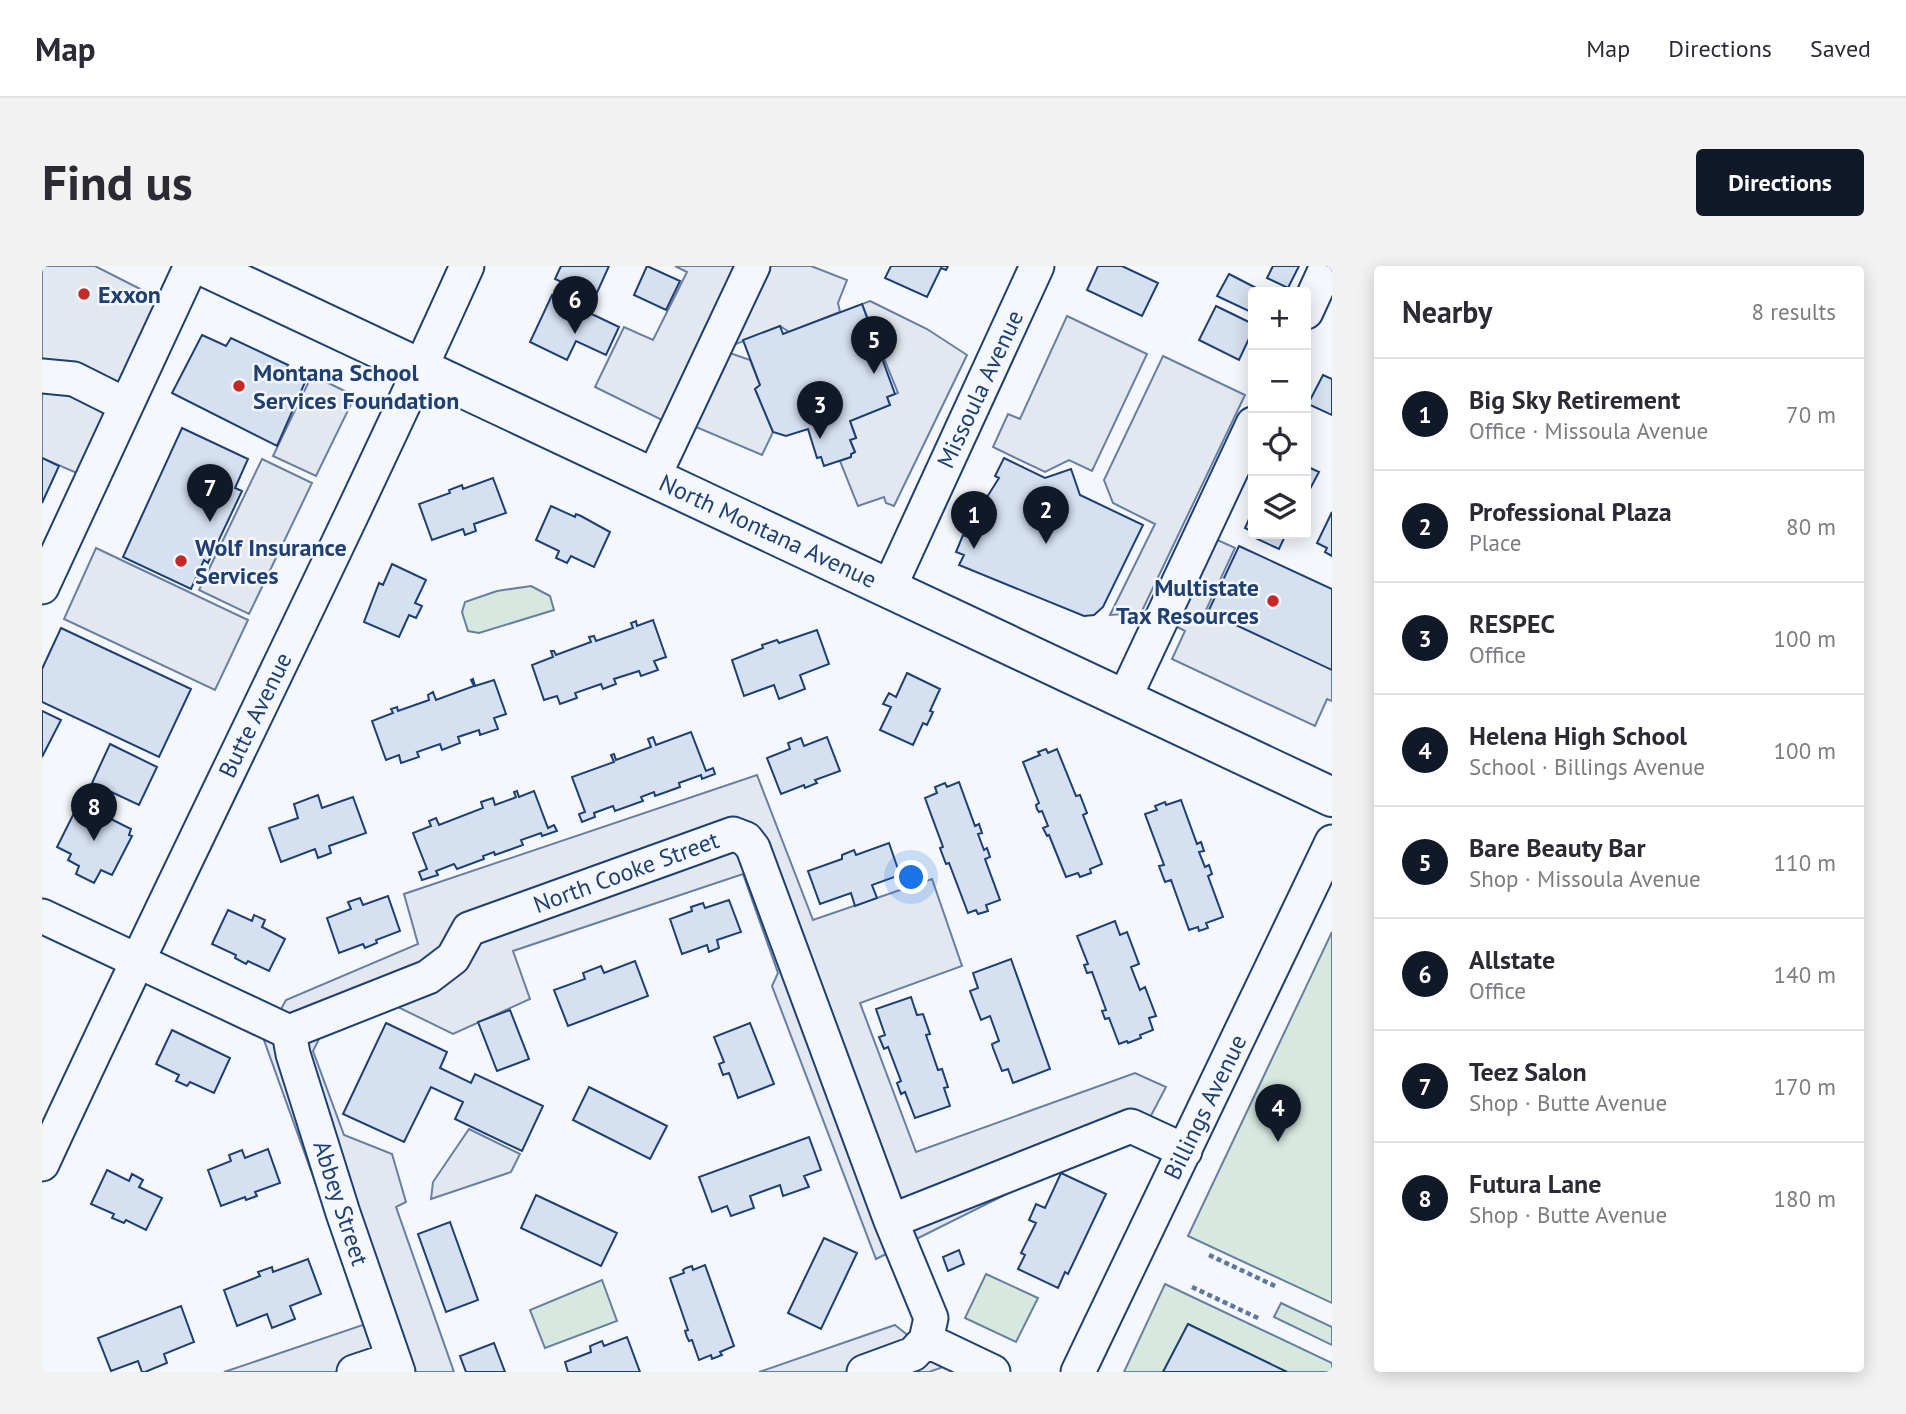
<!DOCTYPE html>
<html lang="en">
<head>
<meta charset="utf-8">
<style>
	body { margin:0; font-family:"PT Sans",sans-serif; background:#f2f2f3; color:#2b2b33 }
	.controls { position:absolute; right:21px; top:21px; display:grid; overflow:hidden; border-radius:7px; box-shadow:0 4px 18px #0003 }
	.controls button { width:63px; height:63px; display:grid; place-items:center; padding:0; border:0; border-bottom:2px solid #e1e1e2; background:#fff; color:#2b2b33; font:35px sans-serif }
	.you { position:absolute; left:870px; top:612px; width:24px; height:24px; margin:-18px; border:5px solid #fff; border-radius:50%; background:#1a73e8; box-shadow:0 0 0 10px #1a73e833 }
	.badge { display:grid; place-items:center; width:46px; height:46px; border-radius:50%; background:#111827; color:#fff; font-size:23px; font-weight:700 }
	.pin { position:absolute; translate:-50% -58px; filter:drop-shadow(0 2px 4px #0008) }
	.pin::after { content:''; position:absolute; top:37px; width:24px; height:21px; background:inherit; clip-path:polygon(0 0,100% 0,50% 100%) }
	.list { margin:0; padding:0; list-style:none }
	h2 { display:flex; justify-content:space-between; align-items:center; height:91px; margin:0; padding:0 28px; font-size:30px }
	h2 small { font-size:23px; font-weight:400; color:#7c7c81 }
	.list li { display:grid; grid-template-columns:46px 1fr auto; gap:21px; align-items:center; box-sizing:border-box; height:112px; padding:0 28px; border-top:2px solid #e1e1e2 }
	.list b { display:block; font-size:26px; white-space:nowrap }
	.list p { margin:0; font-size:23px; white-space:nowrap; color:#7c7c81 }
	.list em { font-size:23px; font-style:normal; color:#7c7c81 }
	.icon { flex:none; width:38px; height:38px; fill:none; stroke:currentColor; stroke-width:2; stroke-linecap:round; stroke-linejoin:round }
	.map { position:relative; flex:none; width:1290px; height:1106px; overflow:hidden; border-radius:7px }
	header { display:flex; align-items:center; gap:42px; box-sizing:border-box; height:98px; padding:0 35px; background:#fff; border-bottom:2px solid #e1e1e2 }
	header strong { font-size:33px }
	nav { display:flex; gap:38px; margin-inline-start:auto; font-size:24px }
	.intro { display:flex; align-items:center; justify-content:space-between; box-sizing:border-box; height:168px; padding:0 42px }
	h1 { margin:0; font-size:49px }
	.button { padding:18px 32px; border-radius:7px; background:#111827; color:#fff; font-size:24px; font-weight:700 }
	main { display:flex; gap:42px; padding:0 42px }
	aside { flex:1; background:#fff; border-radius:7px; box-shadow:0 4px 18px #0003 }
	.map>svg:first-child { display:block }
</style>
</head>
<body>
<header>
<strong>Map</strong>
<nav><a>Map</a><a>Directions</a><a>Saved</a></nav>
</header>
<div class="intro"><h1>Find us</h1><a class="button">Directions</a></div>
<main>
<div class="map">
<svg width="1290" height="1106" viewBox="0 0 1290 1106">
	<rect width="100%" height="100%" fill="#f4f7fb"/>
	<path fill="#d7e8df" stroke="#687fa3" stroke-width="2" d="M489,320l19,10 4,14 -75,23 -11,-2 -6,-19 3,-10 32,-11z
		M1290,666v371l-144,-67z
		M944,1008l52,24 -22,44 -51,-24z
		M560,1014l15,41 -72,27 -15,-38z
		M1123,1018l167,79v9h-45l-99,-48 -25,48h-39z
		M1239,1037l51,24v18l-58,-28z"/>
	<path fill="#e3e8f0" stroke="#687fa3" stroke-width="2" d="M0,0h53l65,33 -81,175 -37,-16z
		M633,0h73l-78,158 -75,-37 29,-60 29,13 34,-68z
		M721,0h48l36,14 -9,23 2,9 -51,20 -9,-6 -54,22 1,4 23,8 10,25 -5,4 18,43 -11,23 -73,-31z
		M828,35l57,28 40,26 -73,151 -8,-3 -2,-6 -26,9 -18,-45 11,-4v-3l4,-2 -5,-12 6,-3 -6,-16 40,-16 -3,-8 11,-4 -36,-89z
		M1025,50l80,38 -55,117 -23,-11 -24,12 -52,-25 15,-33 12,5z
		M1121,90l82,39 -104,218 -31,2 45,-91 -42,-21 -9,-23z
		M270,109l43,21 -39,80 -43,-20z
		M220,193l50,24 -63,131 -50,-24z
		M1169,271l24,11 -29,62 126,59v32l-5,-2 -12,27 -143,-67 13,-28 -15,-8z
		M54,282l152,72 -33,70 -151,-71z
		M715,509l56,145 119,-41 30,87 -102,37 56,149 219,-79 31,14 -31,59 -14,-9 -245,122 -104,-273 6,-13 -35,-99 -230,77 17,48 -77,35 -57,-28 -76,31 -7,14 31,84 48,19 14,48 -10,5 58,165h-230l142,-48 -102,-284 22,-40 132,-56 -14,-50z
		M427,863l51,25 -9,18 -80,27 2,-17z
		M853,1059l51,41 -17,6h-170z"/>
	<path fill="#d5e0f0" stroke="#1d3f73" stroke-width="2" d="M519,0h48l-14,31 -40,-18z
		M605,0l33,15 -14,29 -32,-15z
		M849,0h57l-2,4 -5,-2 -14,29 -42,-19z
		M1056,0h24l36,17 -16,33 -55,-26z
		M1231,0h26l-11,22 -21,-10z
		M1187,8l35,18h-11v21l-36,-17z
		M510,29l67,32 -13,28 -30,-14 -9,19 -37,-18z
		M820,38l33,90 -8,3 3,8 -40,16 6,17 -6,2 5,12 -4,2v3l-27,9 -3,-9 -4,1 -9,-29 -22,7 -13,-4 -18,-43 5,-4 -17,-45 37,-14 3,8z
		M1174,40l37,18v6l-14,30 -40,-20z
		M160,69l24,11 5,-8 57,27 -3,5 21,10 -29,66 -105,-53z
		M1281,109l9,4v36l-24,-11z
		M140,162l66,31 -13,29 7,3 -34,72 -4,-3 -13,29 -68,-32z
		M0,192l17,8 -17,37z
		M962,192l41,20 26,-9 9,26 63,30 -40,82 -9,8 -10,1 -125,-51 5,-10 -8,-3 7,-17 5,2 9,-24 22,-35 -4,-2z
		M1264,200l13,6 -9,17 -4,-2z
		M451,212l13,35 -32,11 2,7 -11,4 -2,-6 -31,11 -13,-36 31,-11 -1,-3 13,-5 1,4z
		M509,240l24,11 1,-3 5,2 29,16 -16,35 -23,-11 -4,7 -11,-5 3,-7 -23,-11z
		M1290,246v44l-7,-4 2,-4 -10,-5z
		M1208,251l3,1v16h33l-7,15 -28,-13 2,-4 -8,-4z
		M1197,280l93,43v81l-124,-58z
		M350,298l34,16 -11,23 7,3 -6,12 -7,-3 -10,22 -35,-15 15,-39 4,2z
		M611,354l13,37 -12,4 4,9 -17,6 -2,-5 -25,8 2,5 -13,5 -2,-5 -26,9 2,5 -17,6 -3,-8 -13,4 -12,-35 21,-8 -2,-6h3l2,4 35,-13 -2,-5 5,-1 2,5 37,-13 -2,-5 5,-2 1,5z
		M19,362l130,61 -32,68 -117,-55v-33z
		M775,364l12,34 -29,11 5,14 -26,10 -5,-14 -30,11 -12,-36 31,-12 -1,-3 15,-5 2,3z
		M865,407l33,16 -10,22 3,1 -6,13 -4,-2 -10,22 -33,-15 11,-23 -8,-3 6,-11 7,4z
		M431,413l2,7 19,-6 12,34 -12,4 4,11 -18,6 -1,-5 -21,7 2,6 -18,7 -2,-6 -23,8 2,5 -18,6 -2,-8 -13,5 -14,-39 21,-8 -2,-4 6,-2 1,4 31,-11 -1,-5 5,-3 3,8 38,-14 -3,-6z
		M0,445l19,9 -19,37z
		M649,466l15,39 7,-3 2,6 -13,5 -1,-4 -22,8 1,4 -25,9 -1,-4 -13,5 2,4 -28,10 -2,-5 -19,7 1,4 -13,5 -3,-8 6,-2 -13,-35 42,-15 -3,-7 3,-1 2,6 35,-13 -3,-8 5,-2 3,8z
		M785,471l13,34 -25,9 2,3 -12,5 -1,-3 -23,9 -14,-36 23,-9 -2,-6 13,-5 3,8z
		M68,478l47,23 -18,38 -47,-22z
		M1004,483l2,4 9,-4 19,47 4,-1 7,18 -4,2 19,49 -12,5 1,4 -11,4 -2,-4 -12,4 -17,-42 -2,1 -4,-8 5,-2 -6,-15 -3,1 -2,-3 -1,-4 3,-2 -16,-41 17,-7 -2,-3z
		M917,516l16,44 4,-2 3,9 -4,1 6,16 3,-2 3,9 -5,2 15,41 -14,5 2,6 -10,3 -2,-4 -8,3 -19,-50 -3,1 -6,-16 3,-1 -18,-49 12,-5 -2,-6 10,-4 2,4z
		M475,525l2,6 15,-6 14,37 6,-3 3,6 -15,5 -1,-3 -20,7 2,5 -28,10 -1,-3 -11,4 1,3 -27,10 -3,-5 -18,7 2,4 -16,5 -3,-8 8,-3 -14,-36 18,-7 -2,-5 7,-3 3,7 44,-17 -2,-6 12,-4 2,7 19,-7 2,-1 -2,-5z
		M276,529l4,13 31,-11 13,36 -37,13 2,7 -5,2 -8,3 -3,-9 -34,13 -12,-34 29,-10 -4,-14z
		M1139,534l16,44 4,-2 3,9 -5,1 6,15 4,-2 3,9 -4,2 15,41 -17,6 2,5 -9,3 -1,-4 -9,3 -18,-50 -6,2 -6,-16 5,-1 -19,-51 12,-4 -2,-4 10,-4 1,3z
		M37,537l52,26 -2,6 3,1 -20,39 -11,-5 -7,13 -18,-9 3,-8 -11,-6 3,-6 -14,-7z
		M847,577l11,32 -28,10 5,13 -22,8 -4,-13 -31,11 -12,-33 34,-12v-4l12,-5 2,5z
		M346,630l12,35 -24,9 1,3 -12,5 -2,-4 -24,9 -12,-35 24,-9 -3,-7 12,-4 3,7z
		M687,634l12,32 -24,8 2,8 -10,4 -2,-7 -25,9 -12,-35 22,-8 -1,-4 12,-4 2,5z
		M186,644l24,11 2,-6 11,5 -3,7 23,12 -16,32 -21,-10 -2,3 -11,-6 1,-3 -24,-11z
		M1073,655l5,14 7,-3 12,32 -8,3 9,23 5,-3 11,29 -7,2 4,12 -13,5 1,3 -13,5 -1,-2 -8,3 -10,-26 -4,1 -3,-8 4,-1 -14,-38 -5,1 -3,-8 4,-1 -11,-28z
		M969,693l39,110 -37,14 -5,-14 -6,2 -9,-23 -1,-4 7,-3 -9,-25 -9,4 -11,-29 8,-3 -5,-15z
		M593,695l13,35 -80,30 -14,-36 31,-11 -2,-6 18,-7 3,7z
		M869,731l6,18 6,-1 7,20 -4,1 12,35 4,-1 6,18 -4,1 6,18 -35,12 -10,-26 -4,2 -4,-11 4,-2 -13,-34 -4,2 -5,-12 6,-2 -9,-26z
		M468,744l19,49 -32,12 -19,-49z
		M344,757l61,29 -7,16 31,15 4,-9 68,32 -21,45 -67,-32 8,-17 -32,-15 -27,55 -61,-28z
		M708,757l24,61 -36,14 -9,-25 -6,2 -4,-11 5,-2 -10,-25z
		M130,764l58,28 -16,35 -24,-11 -3,4 -11,-5 3,-6 -23,-11z
		M547,821l78,39 -17,33 -77,-39z
		M767,871l12,33 -17,6 5,11 -26,9 -3,-11 -30,11 4,12 -23,8 -4,-10 -15,6 -13,-35z
		M226,883l12,34 -25,9 2,4 -11,4 -1,-3 -24,9 -13,-36 23,-9 -2,-6 13,-5 3,8z
		M65,904l22,11 3,-7 11,6 -4,7 23,11 -16,32 -20,-10 -2,3 -12,-5 2,-4 -23,-10z
		M1019,907l45,21 -38,80 -3,-2 -7,16 -40,-19 7,-14 -4,-2 15,-30 -7,-3 7,-16 9,4z
		M494,929l81,38 -16,33 -80,-38z
		M408,956l28,78 -32,12 -28,-78z
		M782,972l33,15 -36,76 -33,-16z
		M917,984l5,14 -16,7 -5,-14z
		M266,993l13,35 -31,12 5,13 -23,9 -5,-14 -30,12 -13,-36 36,-14 -2,-4 14,-5 1,5z
		M663,999l29,81 -14,6 2,3 -10,4 -1,-4 -12,5 -7,-20 -3,1 -2,-4 -2,-6 3,-1 -18,-52 14,-5 -1,-3 3,-2 6,-2 1,4z
		M139,1040l13,36 -30,12 3,9 -22,9h-3l-4,-11 -27,10 -13,-33z
		M1146,1058l99,48h-124z
		M585,1071l13,35h-72l-3,-10 26,-10 -1,-6 12,-5 2,5z
		M452,1077l11,29h-39l-6,-16z"/>
	<g fill="none" stroke-linecap="round" stroke-linejoin="round">
		<defs>
			<path id="minor" d="M1264,46l21,-46
				M0,110l32,3 52,26
				M612,210l99,-210
				M0,321l149,-321
				M847,322l148,-322
				M1082,433l129,-275
				M0,650l247,116 139,-55 25,-19 16,-29 264,-95 13,5 7,9 138,373 40,97 -5,22 -13,14 -49,18
				M247,766l4,22 50,159 55,159
				M0,898c139,-301 289,-596 425,-898
				M849,955l240,-95 54,25
				M884,1074l67,32
				M312,1106l39,-13
				M1036,1106l254,-530"/>
			<path id="highway" d="M161,0l1129,531"/>
		</defs>
		<use href="#minor" stroke="#1d3f73" stroke-width="37"/>
		<use href="#highway" stroke="#1d3f73" stroke-width="42"/>
		<path stroke="#5e769c" stroke-width="4.5" stroke-dasharray="5 3.5" stroke-linecap="butt" d="M1167,989l66,31
			M1150,1021l68,32"/>
		<use href="#minor" stroke="#f4f7fb" stroke-width="33"/>
		<use href="#highway" stroke="#f4f7fb" stroke-width="38"/>
	</g>
	<g fill="#c62828" stroke="#f4f7fb" stroke-width="2.5">
		<circle cx="42" cy="28" r="7"/>
		<circle cx="197" cy="120" r="7"/>
		<circle cx="139" cy="295" r="7"/>
		<circle cx="1231" cy="335" r="7"/>
	</g>
	<g text-anchor="middle" dominant-baseline="central" stroke-width="5" stroke-linejoin="round" paint-order="stroke">
		<g font-size="24" font-weight="bold" fill="#1d3f73" stroke="#f4f7fb" text-anchor="start">
			<text x="56" y="28">Exxon</text>
			<text x="211" y="106">Montana School<tspan x="211" dy="28">Services Foundation</tspan></text>
			<text x="153" y="281">Wolf Insurance<tspan x="153" dy="28">Services</tspan></text>
			<text x="1217" y="321" text-anchor="end">Multistate<tspan x="1217" dy="28">Tax Resources</tspan></text>
		</g>
		<g font-size="24" fill="#1d3f73" stroke="#f4f7fb">
			<text transform="translate(938 123) rotate(-65)">Missoula Avenue</text>
			<text transform="translate(726 265) rotate(25)">North Montana Avenue</text>
			<text transform="translate(213 449) rotate(-64)">Butte Avenue</text>
			<text transform="translate(584 606) rotate(-20)">North Cooke Street</text>
			<text transform="translate(1163 841) rotate(-64)">Billings Avenue</text>
			<text transform="translate(299 937) rotate(72)">Abbey Street</text>
		</g>
	</g>
</svg>
<div class="controls">
<button>+</button>
<button>−</button>
<button><svg class="icon" aria-label="locate" viewBox="0 0 24 24"><circle cx="12" cy="12" r="6"/><path d="M12 2v4M12 18v4M2 12h4M18 12h4"/></svg></button>
<button><svg class="icon" aria-label="layers" viewBox="0 0 24 24"><path d="M12 4l9 5-9 5-9-5zM3 14l9 5 9-5"/></svg></button>
</div>
<div class="you"></div>
<div class="pin badge" style="left:932px;top:283px">1</div>
<div class="pin badge" style="left:1004px;top:278px">2</div>
<div class="pin badge" style="left:778px;top:173px">3</div>
<div class="pin badge" style="left:1236px;top:876px">4</div>
<div class="pin badge" style="left:832px;top:108px">5</div>
<div class="pin badge" style="left:533px;top:68px">6</div>
<div class="pin badge" style="left:168px;top:256px">7</div>
<div class="pin badge" style="left:52px;top:575px">8</div>
</div>
<aside>
<h2>Nearby<small>8 results</small></h2>
<ul class="list">
<li><span class="badge">1</span><div><b>Big Sky Retirement</b><p>Office · Missoula Avenue</p></div><em>70 m</em></li>
<li><span class="badge">2</span><div><b>Professional Plaza</b><p>Place</p></div><em>80 m</em></li>
<li><span class="badge">3</span><div><b>RESPEC</b><p>Office</p></div><em>100 m</em></li>
<li><span class="badge">4</span><div><b>Helena High School</b><p>School · Billings Avenue</p></div><em>100 m</em></li>
<li><span class="badge">5</span><div><b>Bare Beauty Bar</b><p>Shop · Missoula Avenue</p></div><em>110 m</em></li>
<li><span class="badge">6</span><div><b>Allstate</b><p>Office</p></div><em>140 m</em></li>
<li><span class="badge">7</span><div><b>Teez Salon</b><p>Shop · Butte Avenue</p></div><em>170 m</em></li>
<li><span class="badge">8</span><div><b>Futura Lane</b><p>Shop · Butte Avenue</p></div><em>180 m</em></li>
</ul>
</aside>
</main>
</body>
</html>
